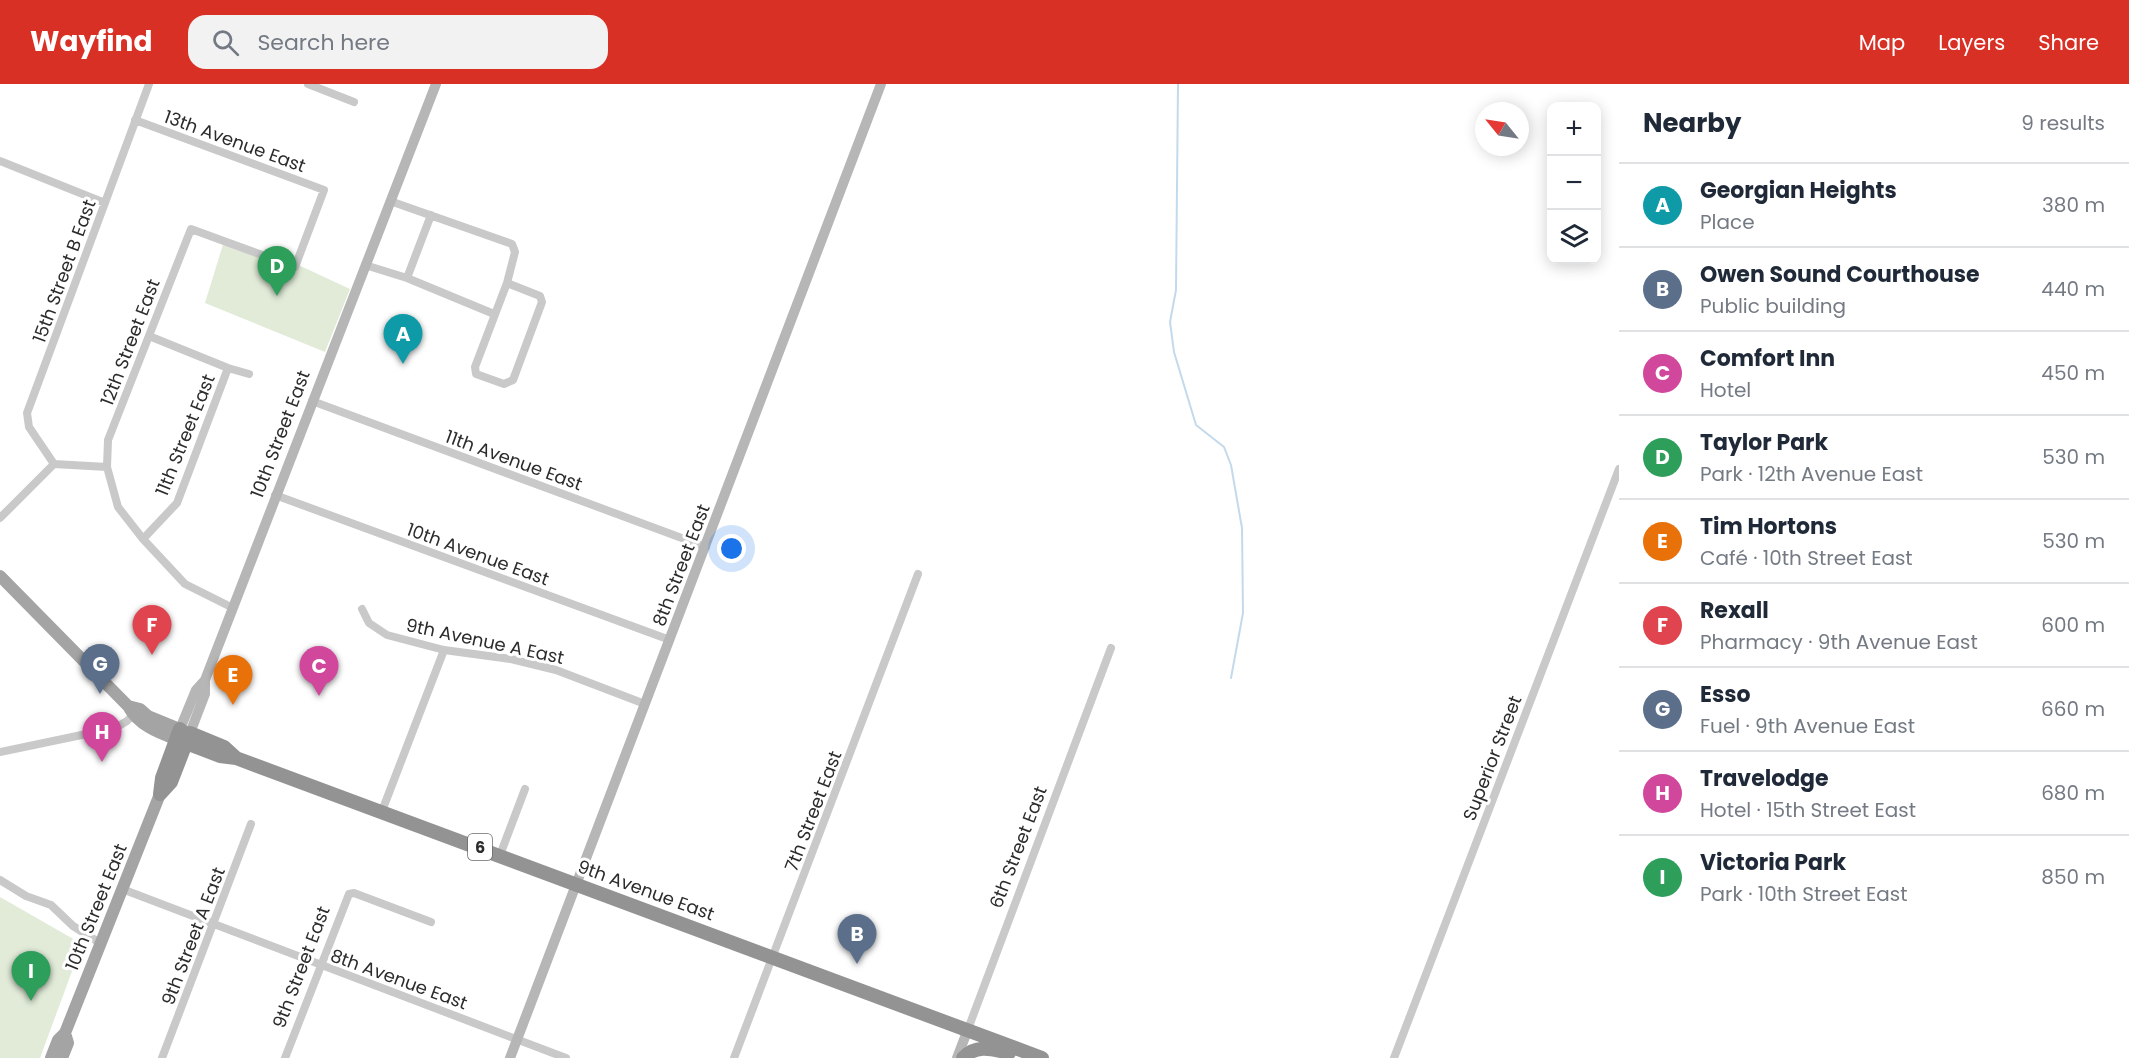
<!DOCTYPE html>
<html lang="en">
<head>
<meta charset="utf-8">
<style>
	body { margin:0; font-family:Poppins,sans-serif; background:#f2f2f3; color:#1f2937 }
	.controls { position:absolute; right:18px; top:18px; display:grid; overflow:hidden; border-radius:12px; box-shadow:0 3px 15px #0003 }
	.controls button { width:54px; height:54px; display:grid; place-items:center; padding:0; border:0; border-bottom:2px solid #e0e1e3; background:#fff; color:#1f2937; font:30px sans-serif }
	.compass { position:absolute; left:1475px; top:18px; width:54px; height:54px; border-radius:50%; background:#fff; box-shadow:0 3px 15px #0003; rotate:300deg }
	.you { position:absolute; left:732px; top:465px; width:21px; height:21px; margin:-15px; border:4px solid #fff; border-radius:50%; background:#1a73e8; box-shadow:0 0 0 9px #1a73e833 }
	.badge { display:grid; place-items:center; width:39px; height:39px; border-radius:50%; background:#d93025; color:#fff; font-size:20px; font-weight:700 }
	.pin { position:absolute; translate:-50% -50px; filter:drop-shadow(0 2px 3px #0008) }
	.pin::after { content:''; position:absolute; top:32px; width:21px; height:18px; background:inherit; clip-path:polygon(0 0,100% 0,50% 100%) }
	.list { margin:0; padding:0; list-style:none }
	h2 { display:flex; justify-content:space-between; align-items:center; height:78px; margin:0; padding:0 24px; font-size:26px }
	h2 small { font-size:20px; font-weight:400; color:#747a83 }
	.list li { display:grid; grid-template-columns:39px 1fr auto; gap:18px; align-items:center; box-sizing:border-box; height:84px; padding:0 24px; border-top:2px solid #e0e1e3 }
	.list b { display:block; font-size:22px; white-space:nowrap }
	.list p { margin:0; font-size:20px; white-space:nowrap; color:#747a83 }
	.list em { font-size:20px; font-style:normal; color:#747a83 }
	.icon { flex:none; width:33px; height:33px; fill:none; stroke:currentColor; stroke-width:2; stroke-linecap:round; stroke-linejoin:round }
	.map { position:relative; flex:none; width:1619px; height:974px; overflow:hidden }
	header { display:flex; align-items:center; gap:36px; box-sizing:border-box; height:84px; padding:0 30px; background:#d93025; color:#fff }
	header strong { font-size:28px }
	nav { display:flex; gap:33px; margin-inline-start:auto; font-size:21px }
	.search { width:420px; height:54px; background:#f2f2f3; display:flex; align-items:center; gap:15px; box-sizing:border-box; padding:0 21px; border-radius:18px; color:#747a83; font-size:22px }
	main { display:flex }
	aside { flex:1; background:#fff }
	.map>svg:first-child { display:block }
</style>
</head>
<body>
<header>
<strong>Wayfind</strong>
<div class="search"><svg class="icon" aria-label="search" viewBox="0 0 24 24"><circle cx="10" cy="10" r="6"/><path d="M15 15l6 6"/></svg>Search here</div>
<nav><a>Map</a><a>Layers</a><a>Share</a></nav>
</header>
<main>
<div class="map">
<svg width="1619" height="974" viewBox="0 0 1619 974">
	<rect width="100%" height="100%" fill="#fff"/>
	<path fill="#e1ebd8" d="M225,154l67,24 58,27 -25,63 -120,-49z
		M0,813l82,47 -42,114h-40z"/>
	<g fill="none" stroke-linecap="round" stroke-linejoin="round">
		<path stroke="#c3daec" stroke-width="2" d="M1178,0l-2,206 -6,32 4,30 22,73 28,22 7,18 11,63 1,85 -12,65"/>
		<path stroke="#c9c9c9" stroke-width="8" d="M308,0l46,18
			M135,36l189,70 -29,77 -104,-38 -83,211 -1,27 11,40 25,32 42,45 48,24
			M0,77l105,42
			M390,117l122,43 3,8 -8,31 -32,84 1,7 28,10 9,-4 29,-78 -2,-6 -33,-13
			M365,181l42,13 87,36
			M407,194l24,-63
			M149,252l79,32 21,6
			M312,317l394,146
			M54,380l-25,-37 -2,-14 122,-329
			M54,380l53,3
			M275,411l395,145
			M0,434l54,-54
			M143,455l34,-36 51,-135
			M362,525l7,14 18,12 57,15 67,9 45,11 89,34
			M0,668l115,-24 12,-7 6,-6
			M382,727l62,-161
			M500,771l25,-66
			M0,796l26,16 25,9 22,21 27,17
			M122,805l444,169
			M968,945l143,-381
			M162,974l89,-234
			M285,974l64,-164 5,-1 77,29
			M734,974l184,-484
			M1394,974l225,-589"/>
		<path stroke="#b6b6b6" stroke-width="10" d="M180,645l16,-39 9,-10 231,-596
			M190,649l15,-39v-14
			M510,974c126,-324 246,-650 371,-974
			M957,974l11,-29"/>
		<path stroke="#a4a4a4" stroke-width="12" d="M0,492l128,130c11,21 34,28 55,36
			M128,622l12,3 8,7 39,16
			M51,974l7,-18 7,-7 95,-239
			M62,974l6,-15 -3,-10"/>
		<path stroke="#939393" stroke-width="14" d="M186,659l34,13 16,2 806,300
			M160,710l11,-12 19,-49 34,14 12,11
			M160,710l2,-16 18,-49
			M963,974c13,-14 29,-9 46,-5"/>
	</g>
	<g text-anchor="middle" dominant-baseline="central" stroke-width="6" stroke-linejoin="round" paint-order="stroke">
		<rect fill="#fff" stroke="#6b6b6b" stroke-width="1.5" x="468" y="750" width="24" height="26" rx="4.5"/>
		<g font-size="16" font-weight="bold" fill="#2c2c2c">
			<text x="480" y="763">6</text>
		</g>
		<g font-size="18" fill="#2c2c2c" stroke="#fff">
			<text transform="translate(235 57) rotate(20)">13th Avenue East</text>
			<text transform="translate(64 187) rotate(-70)">15th Street B East</text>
			<text transform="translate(130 258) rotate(-69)">12th Street East</text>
			<text transform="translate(280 350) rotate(-69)">10th Street East</text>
			<text transform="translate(185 351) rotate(-68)">11th Street East</text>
			<text transform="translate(514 376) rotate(20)">11th Avenue East</text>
			<text transform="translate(478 470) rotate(20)">10th Avenue East</text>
			<text transform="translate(681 481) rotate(-69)">8th Street East</text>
			<text transform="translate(485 557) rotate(12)">9th Avenue A East</text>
			<text transform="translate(1492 674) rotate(-69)">Superior Street</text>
			<text transform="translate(813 727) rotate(-69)">7th Street East</text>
			<text transform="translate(1018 763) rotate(-69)">6th Street East</text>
			<text transform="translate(646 806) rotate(20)">9th Avenue East</text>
			<text transform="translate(96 823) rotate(-68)">10th Street East</text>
			<text transform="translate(193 852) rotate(-69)">9th Street A East</text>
			<text transform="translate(301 883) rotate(-69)">9th Street East</text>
			<text transform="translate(399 895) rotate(20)">8th Avenue East</text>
		</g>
	</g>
</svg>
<div class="controls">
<button>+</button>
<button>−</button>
<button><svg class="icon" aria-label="layers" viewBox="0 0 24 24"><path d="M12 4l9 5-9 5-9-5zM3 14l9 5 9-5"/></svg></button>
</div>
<svg class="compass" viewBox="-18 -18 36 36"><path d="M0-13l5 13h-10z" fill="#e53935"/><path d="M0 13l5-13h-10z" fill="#747a83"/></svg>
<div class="you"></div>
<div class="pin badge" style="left:403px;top:280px;background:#0f9aa8">A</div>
<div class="pin badge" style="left:857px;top:880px;background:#5c6f8a">B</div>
<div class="pin badge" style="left:319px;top:612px;background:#d1479c">C</div>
<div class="pin badge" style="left:277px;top:212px;background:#2e9e5b">D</div>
<div class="pin badge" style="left:233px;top:621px;background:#e8710a">E</div>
<div class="pin badge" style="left:152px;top:571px;background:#e0444e">F</div>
<div class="pin badge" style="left:100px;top:610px;background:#5c6f8a">G</div>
<div class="pin badge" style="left:102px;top:678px;background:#d1479c">H</div>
<div class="pin badge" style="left:31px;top:917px;background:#2e9e5b">I</div>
</div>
<aside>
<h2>Nearby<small>9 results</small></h2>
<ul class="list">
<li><span class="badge" style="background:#0f9aa8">A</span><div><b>Georgian Heights</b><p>Place</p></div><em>380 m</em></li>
<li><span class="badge" style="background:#5c6f8a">B</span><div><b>Owen Sound Courthouse</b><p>Public building</p></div><em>440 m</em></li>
<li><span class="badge" style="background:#d1479c">C</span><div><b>Comfort Inn</b><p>Hotel</p></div><em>450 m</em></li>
<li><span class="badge" style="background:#2e9e5b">D</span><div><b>Taylor Park</b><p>Park · 12th Avenue East</p></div><em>530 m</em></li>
<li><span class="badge" style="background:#e8710a">E</span><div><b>Tim Hortons</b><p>Café · 10th Street East</p></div><em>530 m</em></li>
<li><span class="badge" style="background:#e0444e">F</span><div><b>Rexall</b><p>Pharmacy · 9th Avenue East</p></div><em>600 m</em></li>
<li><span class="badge" style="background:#5c6f8a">G</span><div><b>Esso</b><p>Fuel · 9th Avenue East</p></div><em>660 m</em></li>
<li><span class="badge" style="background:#d1479c">H</span><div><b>Travelodge</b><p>Hotel · 15th Street East</p></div><em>680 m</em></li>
<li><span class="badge" style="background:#2e9e5b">I</span><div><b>Victoria Park</b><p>Park · 10th Street East</p></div><em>850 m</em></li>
</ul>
</aside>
</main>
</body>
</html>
